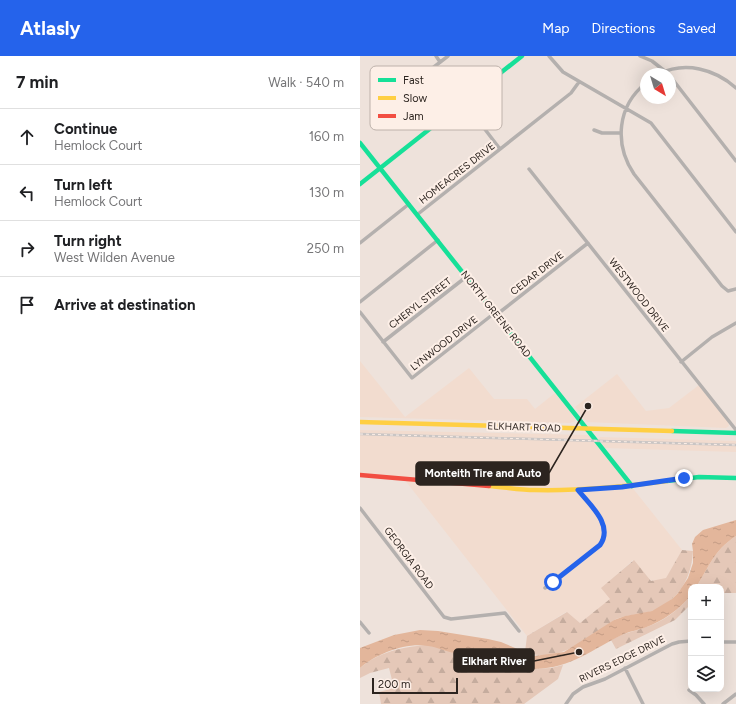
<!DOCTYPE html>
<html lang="en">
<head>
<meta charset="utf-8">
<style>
	body { margin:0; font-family:Figtree,sans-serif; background:#f2f2f2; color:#202124 }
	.controls { position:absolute; right:12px; bottom:12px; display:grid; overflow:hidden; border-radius:8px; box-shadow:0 4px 16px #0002 }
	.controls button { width:36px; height:36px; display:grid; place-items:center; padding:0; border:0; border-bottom:1px solid #e0e0e0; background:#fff; color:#202124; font:20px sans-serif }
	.compass { position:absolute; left:280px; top:12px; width:36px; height:36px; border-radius:50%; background:#fff; box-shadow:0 4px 16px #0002; rotate:142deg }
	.scale { position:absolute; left:12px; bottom:10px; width:86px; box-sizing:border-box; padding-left:4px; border:2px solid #2c241f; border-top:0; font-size:11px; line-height:14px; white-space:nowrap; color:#2c241f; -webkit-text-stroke:3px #fdefe7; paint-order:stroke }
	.stop { position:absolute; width:12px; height:12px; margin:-9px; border:3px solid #2563eb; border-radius:50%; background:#fff }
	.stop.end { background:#2563eb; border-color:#fff; box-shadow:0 1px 4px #0008 }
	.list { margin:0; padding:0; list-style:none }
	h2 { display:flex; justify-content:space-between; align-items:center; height:52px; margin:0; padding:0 16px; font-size:17px }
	h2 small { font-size:13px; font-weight:400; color:#757577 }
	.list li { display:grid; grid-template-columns:26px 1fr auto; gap:12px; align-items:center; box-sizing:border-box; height:56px; padding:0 16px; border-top:1px solid #e0e0e0 }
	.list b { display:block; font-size:15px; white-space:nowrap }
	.list p { margin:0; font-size:13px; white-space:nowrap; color:#757577 }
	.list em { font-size:13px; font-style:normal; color:#757577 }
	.icon { flex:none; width:22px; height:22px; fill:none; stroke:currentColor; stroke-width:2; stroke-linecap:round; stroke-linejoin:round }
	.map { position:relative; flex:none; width:376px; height:648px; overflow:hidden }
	header { display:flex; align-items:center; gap:24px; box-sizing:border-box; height:56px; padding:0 20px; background:#2563eb; color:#fff }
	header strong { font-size:19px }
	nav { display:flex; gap:22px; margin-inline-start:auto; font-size:14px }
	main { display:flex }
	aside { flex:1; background:#fff }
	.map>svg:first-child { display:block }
</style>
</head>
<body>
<header>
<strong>Atlasly</strong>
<nav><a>Map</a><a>Directions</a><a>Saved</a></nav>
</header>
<main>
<aside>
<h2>7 min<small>Walk · 540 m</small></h2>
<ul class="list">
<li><svg class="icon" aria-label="ahead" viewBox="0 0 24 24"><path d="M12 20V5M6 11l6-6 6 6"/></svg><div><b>Continue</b><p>Hemlock Court</p></div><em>160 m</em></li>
<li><svg class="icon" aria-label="left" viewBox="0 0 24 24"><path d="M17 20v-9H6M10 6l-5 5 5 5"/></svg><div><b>Turn left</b><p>Hemlock Court</p></div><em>130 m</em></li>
<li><svg class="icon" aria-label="right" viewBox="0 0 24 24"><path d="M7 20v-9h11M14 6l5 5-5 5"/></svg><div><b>Turn right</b><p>West Wilden Avenue</p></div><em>250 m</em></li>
<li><svg class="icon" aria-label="arrive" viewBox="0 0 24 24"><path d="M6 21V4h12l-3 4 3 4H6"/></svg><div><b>Arrive at destination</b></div></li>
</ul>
</aside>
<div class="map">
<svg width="376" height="648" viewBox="0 0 376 648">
	<defs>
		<pattern id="forest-firs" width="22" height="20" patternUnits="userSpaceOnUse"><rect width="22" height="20" fill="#e5c8b8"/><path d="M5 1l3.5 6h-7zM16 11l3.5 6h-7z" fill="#c5ac9e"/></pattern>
		<pattern id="water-ripples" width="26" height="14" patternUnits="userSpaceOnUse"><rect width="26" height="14" fill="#e3b69b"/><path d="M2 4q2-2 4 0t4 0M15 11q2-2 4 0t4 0" fill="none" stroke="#c39c85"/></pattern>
	</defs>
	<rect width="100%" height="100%" fill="#eee2db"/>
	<path fill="#f2dccf" d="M0,305l45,56 64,-49 25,31h33l8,10 20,-16 19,24 1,4 -5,2 -210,-6z
		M257,318l29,37 23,-3 30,-23 29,37 1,4 -3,2 -139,-6 -12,-15z
		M0,374l227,5 3,1 41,50 51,64 -16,29 -15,2 -18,-21 -31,28 9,11 -31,24 -14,-11 -39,24 -123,-157 -44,-4z
		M240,381l136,4v11l-131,-4 -6,-9z"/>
	<path fill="url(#forest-firs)" d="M376,480v57h-15v-6h-25c14,-21 17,-36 40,-51z
		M322,494l11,1c-1,18 -7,35 -20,47 -5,5 -14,11 -21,13 -12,4 -24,3 -36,8 -4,2 -8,6 -13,9 -24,16 -48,35 -78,24l2,-16 40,-24 13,11 30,-24 -9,-11 33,-28 17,21 15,-3z
		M331,539v9l-16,16 -59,29 -5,-9c10,-6 21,-8 32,-12 19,-5 36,-18 48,-33z
		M66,589l16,3 12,5 26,2 52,14 19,-1 12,-3 -5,14 -34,25h-143l-2,-12 15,-4 -5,-20 -19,5 -10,5v-10c19,-16 42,-21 66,-23z"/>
	<path fill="url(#water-ripples)" d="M376,464v16c-23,15 -26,30 -40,51h-5v8c-12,15 -28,26 -47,33 -6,2 -13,3 -20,6 -32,15 -52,34 -89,35 -11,1 -28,-7 -39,-10 -14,-3 -28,-3 -42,-6 -9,-2 -17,-6 -26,-7 -22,-4 -52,8 -68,22v-20l34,-13 26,-5 18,1 50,8 13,3 33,14 30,-4 50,-32 11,-4 27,-5 20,-12 6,-6 10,-15 5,-15v-12l-1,-7 3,-7 8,-7z"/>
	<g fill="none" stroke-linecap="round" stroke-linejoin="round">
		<path stroke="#b4b0ae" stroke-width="3.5" d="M76,0l4,6
			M88,0l-18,14 -3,7 3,6 23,28
			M189,0l14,16 88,51 85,109
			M280,0l12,5 14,11
			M299,18c26,-13 56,-5 77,14
			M310,20l66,85
			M286,27c-29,23 -32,61 -12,91l88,112 6,5 8,-2
			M104,46l36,47
			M234,74l8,3h18
			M169,113l207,261
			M58,158l153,-121 8,-11
			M0,187l49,-39
			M0,246l78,-62
			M0,256l52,66 80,-63 8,-3 88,-69
			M23,286l83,-65
			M321,306l31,-25 24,-14
			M0,452l84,109 7,2 54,-6 14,18
			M185,532l55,-43c13,-20 -10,-40 -22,-55
			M0,566l9,11
			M361,586h15
			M265,612l18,36
			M329,634l7,5 8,9
			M206,648l7,-10 10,-7 22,-8 67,-35 7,-2 12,-1
			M363,648l13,-10"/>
		<path stroke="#16e098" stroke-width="4.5" d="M0,87l272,343
			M0,128l162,-128
			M312,375l64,2
			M307,425l32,-4 37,1"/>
		<path stroke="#ffcf43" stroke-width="4.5" d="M0,366l312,9
			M129,430c15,1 30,4 46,4 44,1 88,-3 132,-9"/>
		<path stroke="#f24e42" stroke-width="4.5" d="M0,419l129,11"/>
		<defs>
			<path id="rail" d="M0,378l376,11"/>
		</defs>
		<use href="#rail" stroke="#c9c5c4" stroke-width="2.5"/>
		<use href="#rail" stroke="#fdefe7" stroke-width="1" stroke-dasharray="3" stroke-linecap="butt"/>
	</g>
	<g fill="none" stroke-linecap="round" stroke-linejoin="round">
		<path stroke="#2563eb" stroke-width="5" d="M193,526l47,-37c14,-20 -10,-40 -22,-55l44,-3 62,-9"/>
	</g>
	<g text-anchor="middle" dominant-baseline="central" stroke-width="4" stroke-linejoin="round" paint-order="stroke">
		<g font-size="10" fill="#2c241f" stroke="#fdefe7">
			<text transform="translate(97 117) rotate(-38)">HOMEACRES DRIVE</text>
			<text transform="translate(177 217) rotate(-38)">CEDAR DRIVE</text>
			<text transform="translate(279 239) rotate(52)">WESTWOOD DRIVE</text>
			<text transform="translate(60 247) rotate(-38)">CHERYL STREET</text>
			<text transform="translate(136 258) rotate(52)">NORTH GREENE ROAD</text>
			<text transform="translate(84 287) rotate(-38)">LYNWOOD DRIVE</text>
			<text transform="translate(164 371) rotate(2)">ELKHART ROAD</text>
			<text transform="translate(49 502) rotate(53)">GEORGIA ROAD</text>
			<text transform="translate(262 603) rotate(-26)">RIVERS EDGE DRIVE</text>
		</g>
	</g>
	<rect x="10" y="10" width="132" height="64" rx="6" fill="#fdefe7" stroke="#beb2ab" stroke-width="1"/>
	<rect x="18" y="22" width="18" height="4" fill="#16e098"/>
	<rect x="18" y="40" width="18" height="4" fill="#ffcf43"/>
	<rect x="18" y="58" width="18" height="4" fill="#f24e42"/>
	<g font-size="11" fill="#2c241f">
		<text x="43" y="28">Fast</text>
		<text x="43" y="46">Slow</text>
		<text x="43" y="64">Jam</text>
	</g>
	<path fill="none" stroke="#2c241f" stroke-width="1.5" d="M228 350L189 417M219 596L174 605"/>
	<g fill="#2c241f" stroke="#fdefe7" stroke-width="1.5">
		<circle cx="228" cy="350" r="4"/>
		<circle cx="219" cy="596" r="4"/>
	</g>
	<g fill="#2c241f" stroke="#2c241f" stroke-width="1.5">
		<rect x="56" y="406" width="133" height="23" rx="4"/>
		<rect x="94" y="593" width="80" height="23" rx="4"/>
	</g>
	<g font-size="11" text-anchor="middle" font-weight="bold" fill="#fff">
		<text x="123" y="421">Monteith Tire and Auto</text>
		<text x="134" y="609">Elkhart River</text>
	</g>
</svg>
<div class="controls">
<button>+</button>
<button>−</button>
<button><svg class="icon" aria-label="layers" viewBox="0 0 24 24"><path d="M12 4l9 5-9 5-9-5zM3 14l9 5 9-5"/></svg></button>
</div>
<svg class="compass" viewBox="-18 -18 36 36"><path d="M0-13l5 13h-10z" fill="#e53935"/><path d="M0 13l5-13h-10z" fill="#757577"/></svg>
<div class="scale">200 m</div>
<div class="stop" style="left:193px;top:526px"></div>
<div class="stop end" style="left:324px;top:422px"></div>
</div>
</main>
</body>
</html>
